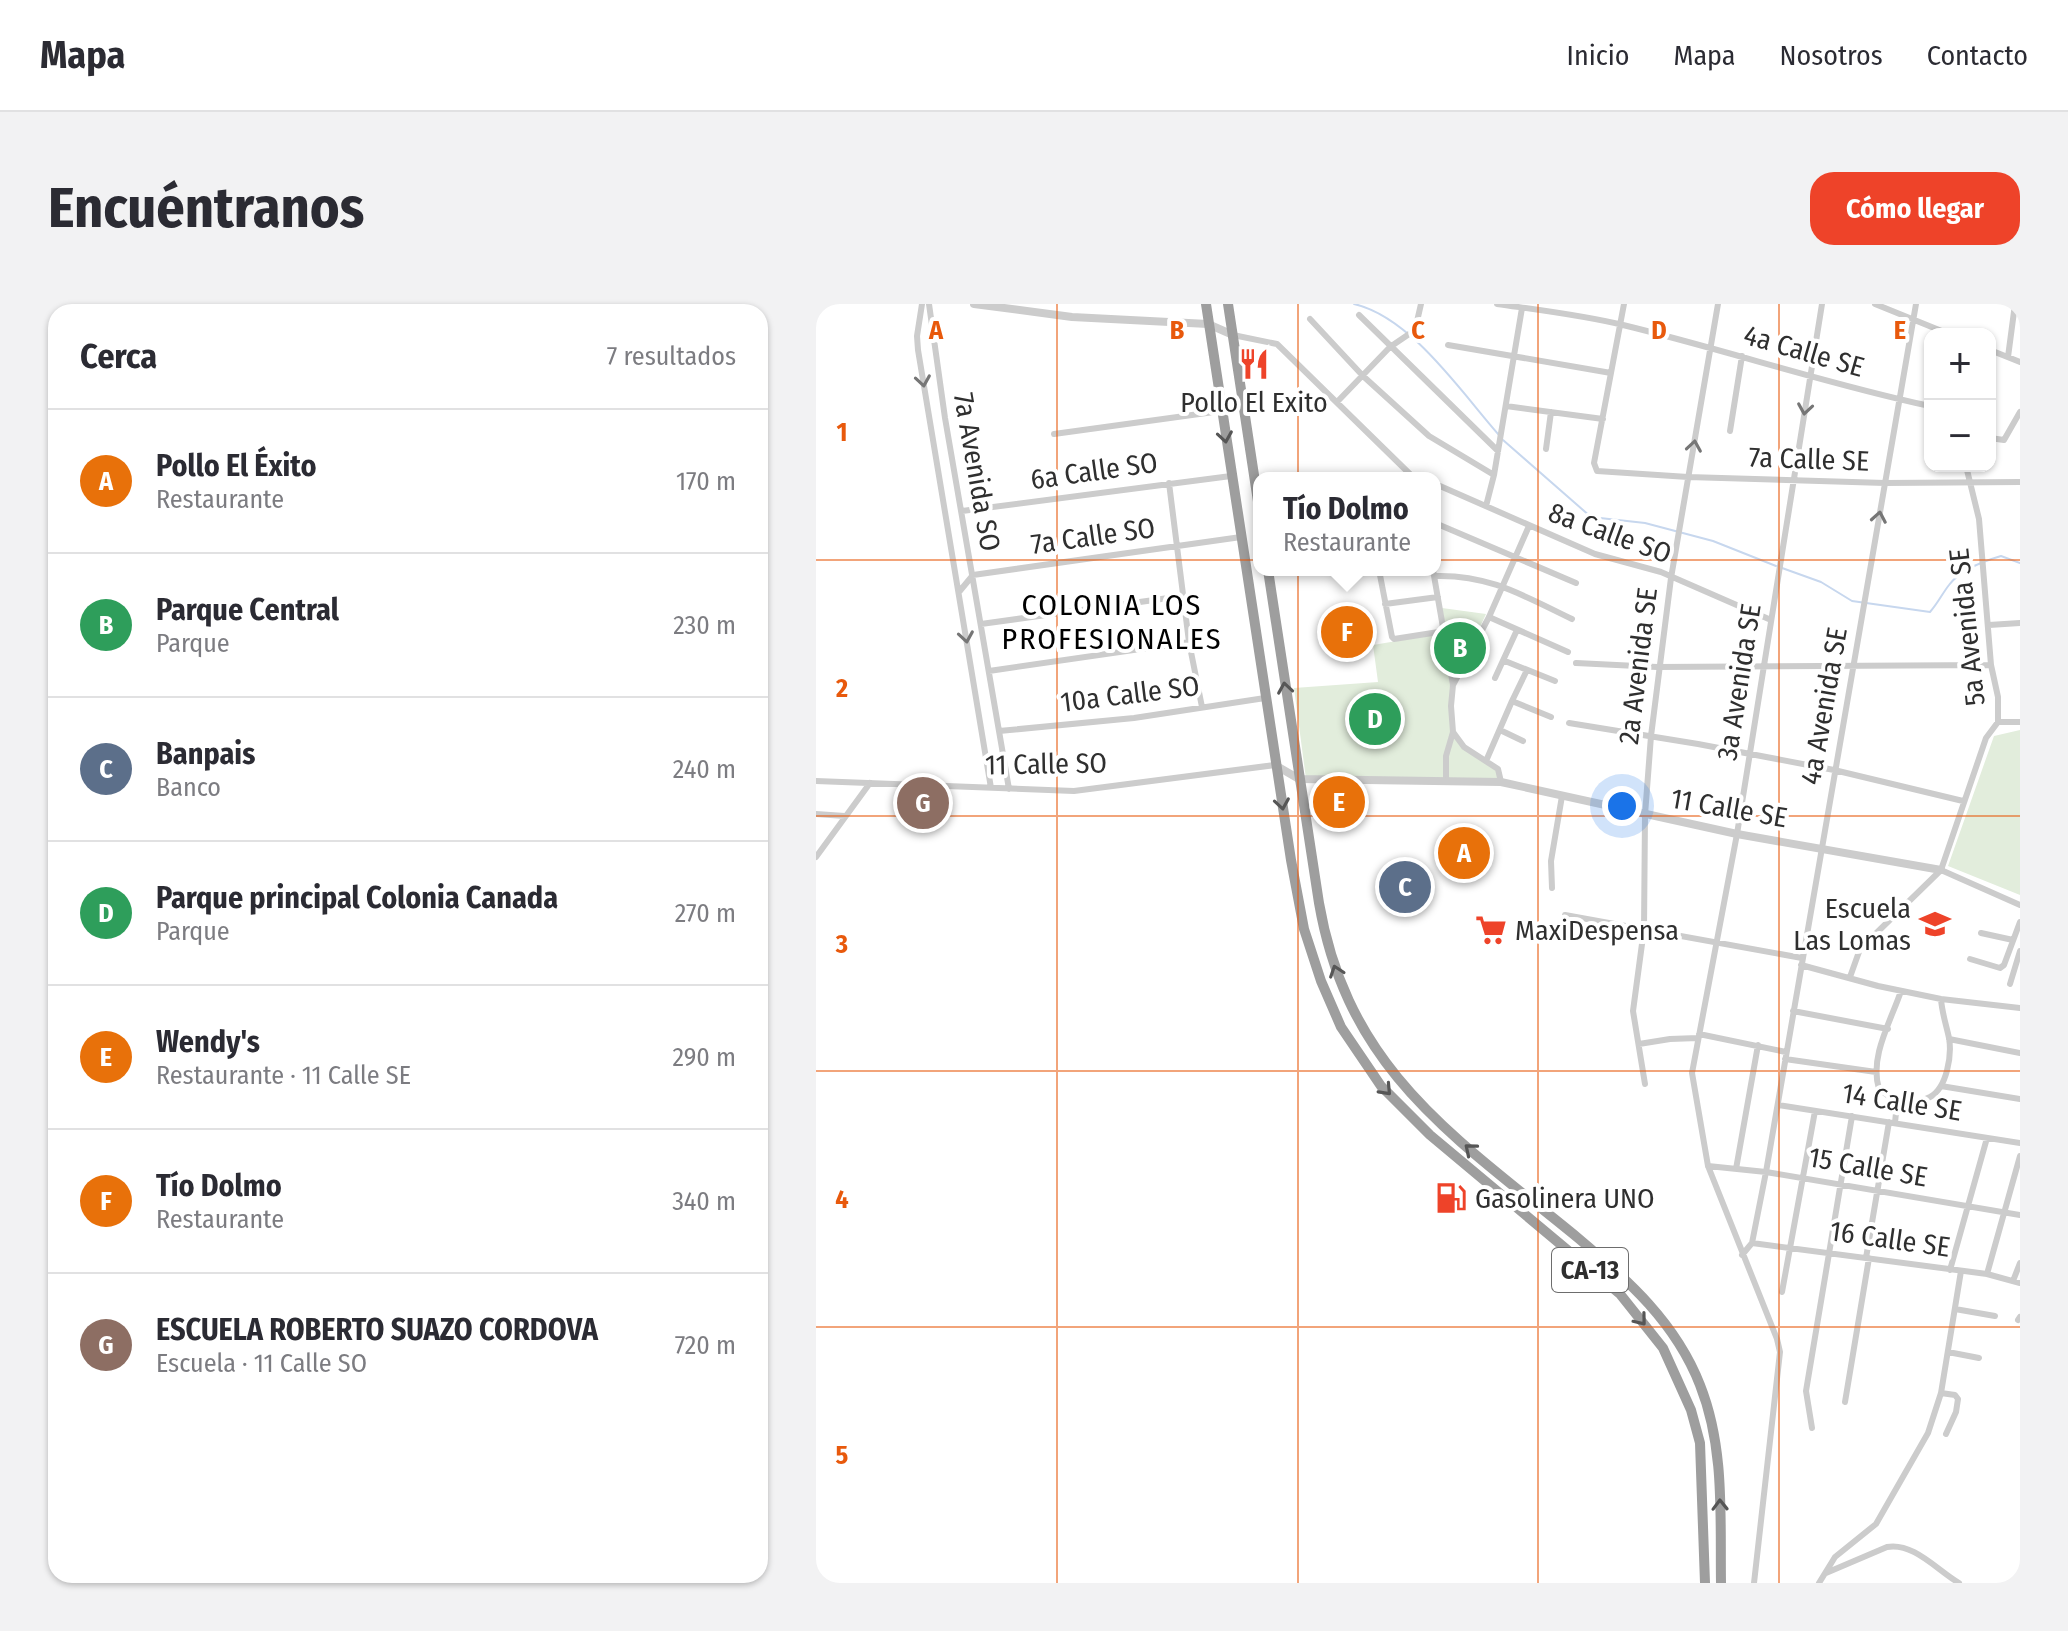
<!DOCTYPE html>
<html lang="es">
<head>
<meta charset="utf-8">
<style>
	body { margin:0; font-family:"Fira Sans Condensed",sans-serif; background:#f2f2f3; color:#2b2b33 }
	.controls { position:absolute; right:24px; top:24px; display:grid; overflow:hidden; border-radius:16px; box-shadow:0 2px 6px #0004 }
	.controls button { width:72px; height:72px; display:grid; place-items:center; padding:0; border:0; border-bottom:2px solid #e1e1e2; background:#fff; color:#2b2b33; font:40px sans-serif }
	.you { position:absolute; left:806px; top:502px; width:28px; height:28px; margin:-20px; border:6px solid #fff; border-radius:50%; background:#1a73e8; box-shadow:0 0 0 12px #1a73e833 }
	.badge { display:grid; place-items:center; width:52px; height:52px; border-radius:50%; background:#ee4329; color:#fff; font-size:26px; font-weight:700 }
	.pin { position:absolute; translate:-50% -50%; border:4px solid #fff; box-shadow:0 2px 8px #0006 }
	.popup { position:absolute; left:437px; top:168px; width:188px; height:104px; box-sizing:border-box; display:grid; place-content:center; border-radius:16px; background:#fff; filter:drop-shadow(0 2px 6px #0005); font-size:26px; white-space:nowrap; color:#7c7c81 }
	.popup b { font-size:30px; color:#2b2b33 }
	.popup::after { content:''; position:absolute; left:50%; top:100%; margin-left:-16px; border:16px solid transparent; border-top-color:#fff }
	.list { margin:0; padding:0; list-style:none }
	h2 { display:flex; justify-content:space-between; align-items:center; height:104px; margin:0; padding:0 32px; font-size:34px }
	h2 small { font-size:26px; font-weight:400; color:#7c7c81 }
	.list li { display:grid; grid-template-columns:52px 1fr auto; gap:24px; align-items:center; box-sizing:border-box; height:144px; padding:0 32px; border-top:2px solid #e1e1e2 }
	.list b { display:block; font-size:30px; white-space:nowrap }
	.list p { margin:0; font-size:26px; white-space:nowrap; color:#7c7c81 }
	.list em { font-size:26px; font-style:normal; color:#7c7c81 }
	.map { position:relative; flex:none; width:1204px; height:1279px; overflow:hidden; border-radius:24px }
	header { display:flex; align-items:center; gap:48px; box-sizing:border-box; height:112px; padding:0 40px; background:#fff; border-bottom:2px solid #e1e1e2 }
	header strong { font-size:38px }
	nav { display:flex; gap:44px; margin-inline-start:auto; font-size:28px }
	.intro { display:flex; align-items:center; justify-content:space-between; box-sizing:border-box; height:192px; padding:0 48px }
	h1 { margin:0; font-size:56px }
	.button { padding:20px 36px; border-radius:24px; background:#ee4329; color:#fff; font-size:28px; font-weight:700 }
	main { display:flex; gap:48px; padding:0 48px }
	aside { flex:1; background:#fff; border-radius:24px; box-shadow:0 2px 6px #0004 }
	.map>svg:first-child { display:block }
</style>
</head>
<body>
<header>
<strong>Mapa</strong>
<nav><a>Inicio</a><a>Mapa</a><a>Nosotros</a><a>Contacto</a></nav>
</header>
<div class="intro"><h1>Encuéntranos</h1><a class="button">Cómo llegar</a></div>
<main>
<aside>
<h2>Cerca<small>7 resultados</small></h2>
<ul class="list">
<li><span class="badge" style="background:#e8710a">A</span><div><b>Pollo El Éxito</b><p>Restaurante</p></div><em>170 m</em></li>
<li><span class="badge" style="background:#2e9e5b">B</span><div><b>Parque Central</b><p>Parque</p></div><em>230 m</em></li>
<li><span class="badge" style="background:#5c6f8a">C</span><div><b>Banpais</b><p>Banco</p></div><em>240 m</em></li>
<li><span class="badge" style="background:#2e9e5b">D</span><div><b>Parque principal Colonia Canada</b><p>Parque</p></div><em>270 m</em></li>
<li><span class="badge" style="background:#e8710a">E</span><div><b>Wendy's</b><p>Restaurante · 11 Calle SE</p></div><em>290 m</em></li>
<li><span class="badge" style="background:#e8710a">F</span><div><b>Tío Dolmo</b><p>Restaurante</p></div><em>340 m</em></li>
<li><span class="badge" style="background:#8d6e63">G</span><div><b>ESCUELA ROBERTO SUAZO CORDOVA</b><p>Escuela · 11 Calle SO</p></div><em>720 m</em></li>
</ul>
</aside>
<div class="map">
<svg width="1204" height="1279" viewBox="0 0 1204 1279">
	<rect width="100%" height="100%" fill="#fff"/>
	<path fill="#e2eddc" d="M626,304l44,6 -31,67z
		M628,329l8,54 -1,45 12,16 35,21 3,13 -195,-3 -12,-91 84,-6 -5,-37z
		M1204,426v165l-72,-29 46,-130z"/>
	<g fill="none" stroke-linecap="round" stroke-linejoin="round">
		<path stroke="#c7d7ee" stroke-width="2" d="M538,0c57,13 107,88 145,131
			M687,136l88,77 54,6 68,18 63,25
			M966,264l39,14 31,19 78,11c8,-9 12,-18 19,-27 11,-15 35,-24 52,-29l19,7"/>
		<path stroke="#ccc" stroke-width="6" d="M106,0l-5,32 1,14 73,438
			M113,0l16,114 64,371
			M681,0c42,6 85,11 126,21 103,25 204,59 307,81
			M808,0l-30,159 3,8 91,6 197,6 135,-1
			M1059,0l74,30
			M543,11l139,136
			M494,15l53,57 66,60 65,39
			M417,31l44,9 137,134
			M632,41l163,28
			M1174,46l30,12
			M1192,53l7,-53
			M521,98l53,-55 25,-17 6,-26
			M690,102l97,13
			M914,127l12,-75
			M238,130l167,-23
			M1174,134l14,2 16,-28
			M730,145l5,-37
			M353,179l20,159 13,65
			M619,182h5l155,68 66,18 110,48
			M670,202l8,-31 28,-167
			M146,207l269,-35
			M619,219l141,60
			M563,266l13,67 2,2 51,-8
			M617,266l20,115 -2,21 2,26 -7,24v25
			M618,272c55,-2 90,20 138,43
			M143,288l14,-17 268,-38
			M569,300l53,-7
			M673,313l79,35
			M165,320l202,-28
			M1173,321l31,-2
			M689,357l50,20
			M760,359l81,4 334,-2
			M173,367l200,-29
			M679,374l22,-48
			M637,381l36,-68 40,-91
			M696,397l15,-31
			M1182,418h22
			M753,419l129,21 136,26 129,31
			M684,426l23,11
			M183,427l135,-13 131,-20
			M637,428l11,15 34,22 3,13
			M670,457l26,-60 39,16
			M0,477l258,10 201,-26
			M0,510l29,2
			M0,553l54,-74
			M1125,566l79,35
			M736,584l-1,-27 11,-65
			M749,611l237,43
			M1165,629l32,7
			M1154,655l30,9 4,-3 16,-43
			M985,661l77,21 63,13 79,9
			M1034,673l10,-28 81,-79 45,-132 12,-16v-25l-7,-32 -12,-146 -13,-53
			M1194,680l10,-33
			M977,707l95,18
			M883,730l87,18
			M1133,735l71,14
			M823,740l31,-5 28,-1
			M969,755l91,13
			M829,780l-12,-73 11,-82 1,-114 6,-79 20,-158 47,-274
			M1125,782l79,13
			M1081,798c11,0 23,0 33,-5 17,-9 22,-42 19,-59 -3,-14 -7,-25 -8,-39
			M962,801l242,38
			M1079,819l2,-21 -18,-13c-10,-32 12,-68 22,-98
			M892,862l58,6 254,43
			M920,865l22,-124
			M936,939l235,31 33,9
			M926,951l10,-12 14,-71 150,-868
			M1050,954l23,-136
			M1134,966l37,-132
			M1171,970l33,-118
			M1197,977l7,-18
			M966,988l33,-181
			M1139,1005l40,7
			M1202,1016l2,-3
			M1132,1048l31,6
			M1125,1089l14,2 3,4 -2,13 -10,22
			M1029,1098l24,-144
			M996,1124l-6,-37 46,-275
			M1010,1269l61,-26c26,-5 50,23 72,36
			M938,1279l26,-231 -3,-13 -69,-173 -16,-93 45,-239 85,-530
			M1003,1279l16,-26 41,-33 52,-91 13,-40 20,-122"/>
		<path stroke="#ccc" stroke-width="8" d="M158,0l98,13 136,7 25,11
			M459,461l24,14 202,3 236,52 204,36"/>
		<path stroke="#9e9e9e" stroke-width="10" d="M390,0l85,556 13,69 17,52 20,46 40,59 49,49 190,159 43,54 28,62 9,33 5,140
			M412,0l31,204
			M452,266l51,333c29,168 136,234 259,335 50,42 98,85 122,147 25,63 20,131 21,198"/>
	</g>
	<defs><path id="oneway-chevron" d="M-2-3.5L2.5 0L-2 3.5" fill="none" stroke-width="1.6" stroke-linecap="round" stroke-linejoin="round" transform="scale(2)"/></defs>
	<g stroke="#767676">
		<use href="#oneway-chevron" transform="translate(107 77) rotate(81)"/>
		<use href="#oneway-chevron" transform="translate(989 105) rotate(99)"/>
		<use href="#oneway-chevron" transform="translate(878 142) rotate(-81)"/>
		<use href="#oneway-chevron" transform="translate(1063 213) rotate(-80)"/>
		<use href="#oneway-chevron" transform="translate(150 333) rotate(81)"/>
	</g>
	<g stroke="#565656">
		<use href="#oneway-chevron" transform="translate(409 133) rotate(81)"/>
		<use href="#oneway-chevron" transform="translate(469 384) rotate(-99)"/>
		<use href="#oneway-chevron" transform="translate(466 500) rotate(81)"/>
		<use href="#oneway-chevron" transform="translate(520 667) rotate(-109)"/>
		<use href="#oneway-chevron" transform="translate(570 786) rotate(47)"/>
		<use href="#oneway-chevron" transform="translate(654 845) rotate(-140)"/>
		<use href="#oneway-chevron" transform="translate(825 1016) rotate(51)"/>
		<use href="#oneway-chevron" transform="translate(904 1201) rotate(-91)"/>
	</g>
	<path fill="none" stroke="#e8590c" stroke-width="2" stroke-opacity="0.55" d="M241,0v1279M482,0v1279M722,0v1279M963,0v1279M0,256h1204M0,512h1204M0,767h1204M0,1023h1204"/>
	<defs>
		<symbol id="restaurant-bare" viewBox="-9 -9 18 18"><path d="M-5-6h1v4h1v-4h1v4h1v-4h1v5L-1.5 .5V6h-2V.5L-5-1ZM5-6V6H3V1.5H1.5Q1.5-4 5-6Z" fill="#ee4329" stroke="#fff" stroke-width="2.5" paint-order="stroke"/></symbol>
		<symbol id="school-bare" viewBox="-9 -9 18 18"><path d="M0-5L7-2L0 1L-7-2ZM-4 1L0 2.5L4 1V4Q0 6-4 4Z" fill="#ee4329" stroke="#fff" stroke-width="2.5" paint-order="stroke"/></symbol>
		<symbol id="supermarket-bare" viewBox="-9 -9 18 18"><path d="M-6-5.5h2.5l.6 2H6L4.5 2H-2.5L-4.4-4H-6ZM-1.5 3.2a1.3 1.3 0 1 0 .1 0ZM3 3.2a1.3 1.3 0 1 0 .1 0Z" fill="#ee4329" stroke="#fff" stroke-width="2.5" paint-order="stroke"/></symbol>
		<symbol id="fuel-bare" viewBox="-9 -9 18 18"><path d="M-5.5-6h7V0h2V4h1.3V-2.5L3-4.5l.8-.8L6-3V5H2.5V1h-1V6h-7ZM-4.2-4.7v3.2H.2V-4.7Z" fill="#ee4329" stroke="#fff" stroke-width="2.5" paint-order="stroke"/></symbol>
	</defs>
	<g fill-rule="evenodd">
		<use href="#restaurant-bare" x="416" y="38" width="44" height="44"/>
		<use href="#school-bare" x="1097" y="598" width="44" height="44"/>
		<use href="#supermarket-bare" x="653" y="604" width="44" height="44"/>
		<use href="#fuel-bare" x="613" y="872" width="44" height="44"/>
	</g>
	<g text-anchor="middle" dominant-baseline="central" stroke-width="8" stroke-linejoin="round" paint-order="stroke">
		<rect fill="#fff" stroke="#6d6d6d" stroke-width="2" x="736" y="944" width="76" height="44" rx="6"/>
		<g font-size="26" font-weight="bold" fill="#2f2f2f">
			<text x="774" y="966">CA-13</text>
		</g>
		<g font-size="28" fill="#2f2f2f" stroke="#fff">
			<text transform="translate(988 47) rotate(16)">4a Calle SE</text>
			<text transform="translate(993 155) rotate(2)">7a Calle SE</text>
			<text transform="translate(278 167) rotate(-8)">6a Calle SO</text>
			<text transform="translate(161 168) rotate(80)">7a Avenida SO</text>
			<text transform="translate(794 229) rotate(20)">8a Calle SO</text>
			<text transform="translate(277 232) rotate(-8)">7a Calle SO</text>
			<text transform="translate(1151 323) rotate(-96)">5a Avenida SE</text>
			<text transform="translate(822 362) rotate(-83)">2a Avenida SE</text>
			<text transform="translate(923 378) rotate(-81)">3a Avenida SE</text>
			<text transform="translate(314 390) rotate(-7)">10a Calle SO</text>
			<text transform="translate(1008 402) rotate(-80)">4a Avenida SE</text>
			<text transform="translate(230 460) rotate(-1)">11 Calle SO</text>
			<text transform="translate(913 504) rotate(10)">11 Calle SE</text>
			<text transform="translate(1086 798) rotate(9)">14 Calle SE</text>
			<text transform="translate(1052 863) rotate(10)">15 Calle SE</text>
			<text transform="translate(1074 935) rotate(8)">16 Calle SE</text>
		</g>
		<g font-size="28" fill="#2f2f2f" stroke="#fff" text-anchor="start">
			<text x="438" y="98" text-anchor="middle">Pollo El Exito</text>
			<text x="1095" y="604" text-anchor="end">Escuela<tspan x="1095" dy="32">Las Lomas</tspan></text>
			<text x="699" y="626">MaxiDespensa</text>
			<text x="659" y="894">Gasolinera UNO</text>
		</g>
		<g font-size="30" letter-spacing="2" fill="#000" stroke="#fff">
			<text x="296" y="301">COLONIA LOS<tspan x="296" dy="34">PROFESIONALES</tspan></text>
		</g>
	</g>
	<g font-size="26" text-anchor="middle" font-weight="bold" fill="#e8590c" stroke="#fff" stroke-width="8" stroke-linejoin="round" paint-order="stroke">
		<text x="120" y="35">A</text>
		<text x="361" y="35">B</text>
		<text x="602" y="35">C</text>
		<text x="843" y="35">D</text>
		<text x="1084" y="35">E</text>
		<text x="26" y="137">1</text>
		<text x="26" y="393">2</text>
		<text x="26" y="649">3</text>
		<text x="26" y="904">4</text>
		<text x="26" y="1160">5</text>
	</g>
</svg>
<div class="controls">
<button>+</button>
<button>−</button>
</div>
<div class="you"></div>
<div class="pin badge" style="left:648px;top:549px;background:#e8710a">A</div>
<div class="pin badge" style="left:644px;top:344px;background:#2e9e5b">B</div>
<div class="pin badge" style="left:589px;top:583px;background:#5c6f8a">C</div>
<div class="pin badge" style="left:559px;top:415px;background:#2e9e5b">D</div>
<div class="pin badge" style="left:523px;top:498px;background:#e8710a">E</div>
<div class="pin badge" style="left:531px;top:328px;background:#e8710a">F</div>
<div class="popup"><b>Tío Dolmo</b>Restaurante</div>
<div class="pin badge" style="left:107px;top:499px;background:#8d6e63">G</div>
</div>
</main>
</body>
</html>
